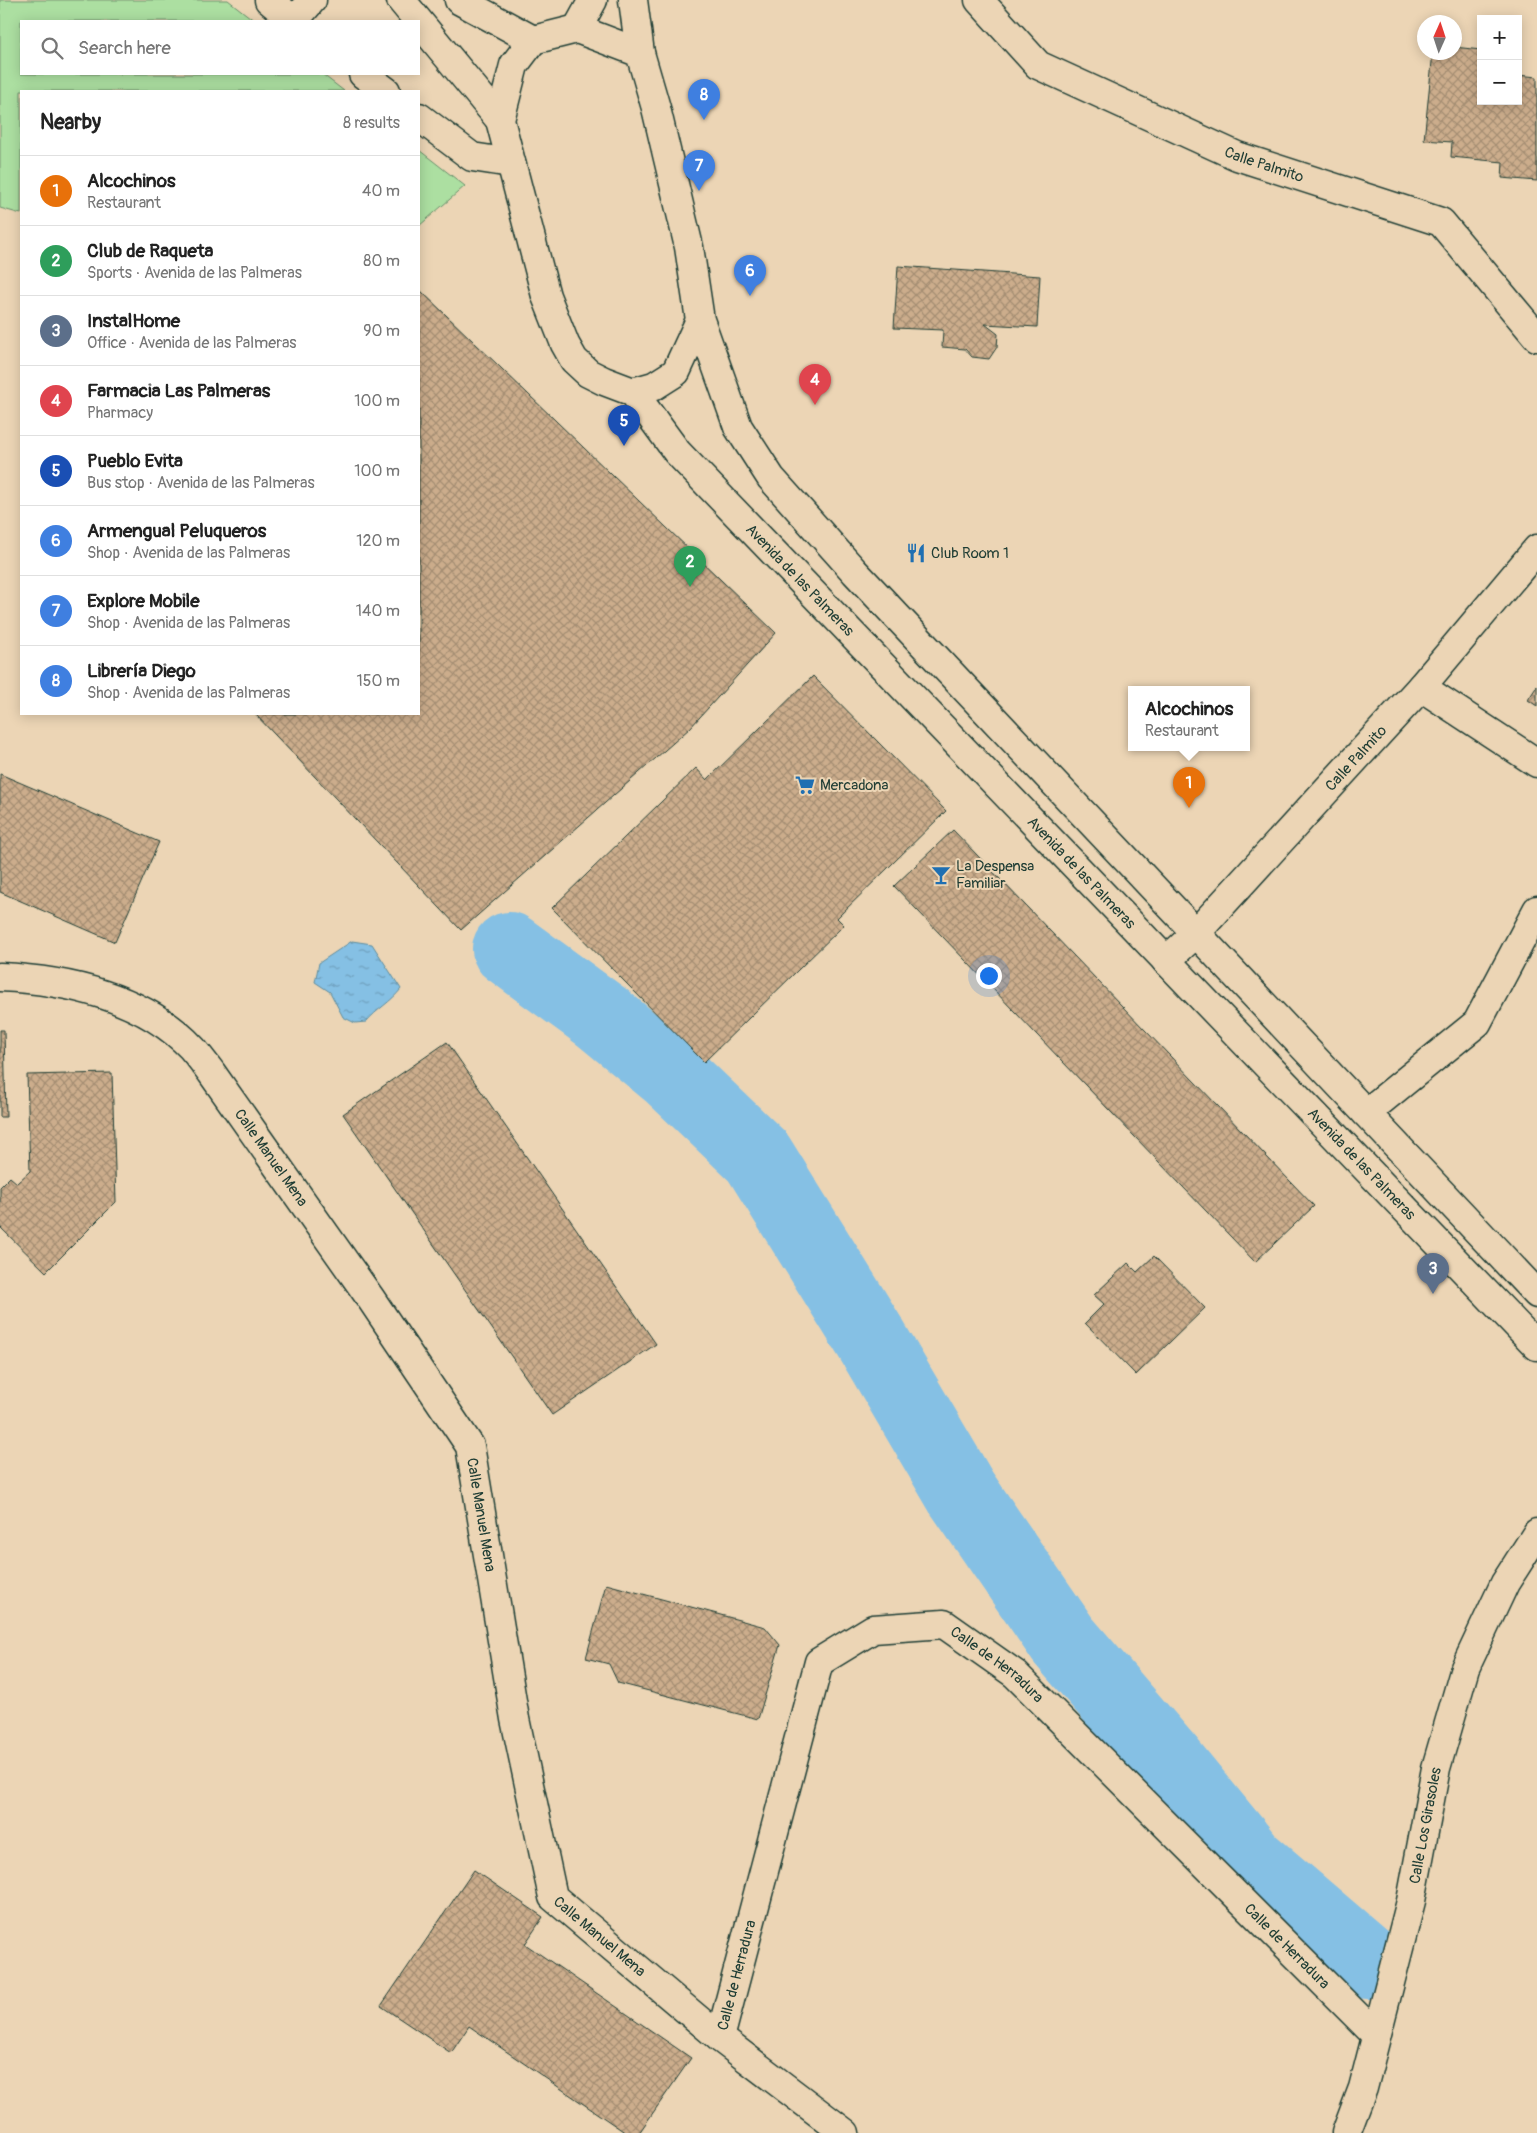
<!DOCTYPE html>
<html lang="en">
<head>
<meta charset="utf-8">
<style>
	body { margin:0; font-family:Pangolin,sans-serif; background:#f2f2f2; color:#222 }
	.controls { position:absolute; right:15px; top:15px; display:grid; overflow:hidden; border-radius:0px; box-shadow:0 2px 12px #0003 }
	.controls button { width:45px; height:45px; display:grid; place-items:center; padding:0; border:0; border-bottom:1px solid #e0e0e0; background:#fff; color:#222; font:25px sans-serif }
	.compass { position:absolute; left:1417px; top:15px; width:45px; height:45px; border-radius:50%; background:#fff; box-shadow:0 2px 12px #0003; rotate:3deg }
	.you { position:absolute; left:988px; top:975px; width:18px; height:18px; margin:-12px; border:4px solid #fff; border-radius:50%; background:#1a73e8; box-shadow:0 0 0 8px #1a73e833 }
	.badge { display:grid; place-items:center; width:32px; height:32px; border-radius:50%; background:#111827; color:#fff; font-size:16px; font-weight:700 }
	.pin { position:absolute; translate:-50% -41px; filter:drop-shadow(0 1px 2px #0008) }
	.pin::after { content:''; position:absolute; top:26px; width:18px; height:15px; background:inherit; clip-path:polygon(0 0,100% 0,50% 100%) }
	.popup { position:absolute; left:1128px; top:686px; width:122px; height:65px; box-sizing:border-box; display:grid; place-content:center; border-radius:0px; background:#fff; filter:drop-shadow(0 1px 4px #0005); font-size:16px; white-space:nowrap; color:#767676 }
	.popup b { font-size:19px; color:#222 }
	.popup::after { content:''; position:absolute; left:50%; top:100%; margin-left:-10px; border:10px solid transparent; border-top-color:#fff }
	.list { margin:0; padding:0; list-style:none }
	h2 { display:flex; justify-content:space-between; align-items:center; height:65px; margin:0; padding:0 20px; font-size:21px }
	h2 small { font-size:16px; font-weight:400; color:#767676 }
	.list li { display:grid; grid-template-columns:32px 1fr auto; gap:15px; align-items:center; box-sizing:border-box; height:70px; padding:0 20px; border-top:1px solid #e0e0e0 }
	.list b { display:block; font-size:19px; white-space:nowrap }
	.list p { margin:0; font-size:16px; white-space:nowrap; color:#767676 }
	.list em { font-size:16px; font-style:normal; color:#767676 }
	.icon { flex:none; width:28px; height:28px; fill:none; stroke:currentColor; stroke-width:2; stroke-linecap:round; stroke-linejoin:round }
	.map { position:relative; flex:none; width:1537px; height:2133px; overflow:hidden }
	.search { position:absolute; background:#fff; box-shadow:0 2px 12px #0003; left:20px; top:20px; width:400px; height:55px; display:flex; align-items:center; gap:12px; box-sizing:border-box; padding:0 18px; border-radius:0px; color:#767676; font-size:19px }
	.panel { position:absolute; background:#fff; box-shadow:0 2px 12px #0003; left:20px; top:90px; width:400px; height:625px; border-radius:0px }
	.map>svg:first-child { display:block }
</style>
</head>
<body>
<div class="map">
<svg width="1537" height="2133" viewBox="0 0 1537 2133">
	<defs>
		<pattern id="water-ripples" width="26" height="14" patternUnits="userSpaceOnUse" patternTransform="scale(1.25)"><rect width="26" height="14" fill="#85c0e4"/><path d="M2 4q2-2 4 0t4 0M15 11q2-2 4 0t4 0" fill="none" stroke="#6c9dba"/></pattern>
		<pattern id="building-cross-hatch" width="8" height="8" patternUnits="userSpaceOnUse" patternTransform="scale(1.25)"><rect width="8" height="8" fill="#ccad8c"/><path d="M0 0l8 8M0 8l8-8" fill="none" stroke="#a58e73"/></pattern>
	</defs>
	<rect width="100%" height="100%" fill="#ecd5b5"/>
	<filter id="ink" filterUnits="userSpaceOnUse"><feTurbulence type="fractalNoise" baseFrequency=".02" numOctaves="2"/><feDisplacementMap in="SourceGraphic" scale="10" xChannelSelector="R" yChannelSelector="G"/><feConvolveMatrix kernelMatrix="1 2 1 2 8 2 1 2 1" color-interpolation-filters="sRGB"/></filter>
	<g filter="url(#ink)">
		<path fill="#acdfa1" stroke="#668e6a" d="M0,0h228l27,21h-234v53h301l22,17h-323v123l-21,-6z
			M419,150l46,36 -46,40z"/>
		<path fill="url(#water-ripples)" stroke="#5c8c9e" d="M352,941l20,3 29,45c-10,13 -24,20 -35,33l-11,1 -12,-6 -13,-25 -15,-10 4,-19z"/>
		<g fill="none" stroke-linecap="round" stroke-linejoin="round">
			<path stroke="#85c0e4" stroke-width="74" d="M509,949l93,68 69,57 87,83 113,182 90,153 102,148 106,123 81,99 117,100"/>
		</g>
		<path fill="url(#building-cross-hatch)" stroke="#1f3d34" d="M1454,47l27,3v51h37v-47h3l-3,21 19,2v104l-35,-3 1,-16 -52,-5 1,-15 -28,-2 9,-88h21z
			M898,266l142,10 -3,51 -52,-3 13,10 -1,13 -8,12 -17,-2 -7,-8 -23,-2 1,-17 -49,-2z
			M419,289l357,344 -86,95 -229,202 -206,-216h164z
			M813,676l133,135 -109,107 7,7 -140,137 -152,-154 144,-140 11,12z
			M1537,686v20l-9,-6z
			M0,774l159,68 -44,100 -115,-50z
			M953,830l361,376 -59,56 -361,-376z
			M0,1030h4l2,87h-6z
			M447,1042l209,302 -104,71 -209,-301z
			M112,1073l4,129 -70,70 -46,-45v-40l10,-10 7,6 13,-12 -3,-96z
			M1154,1256l51,52 -69,67 -51,-52 19,-19 -10,-9 34,-32 9,9z
			M606,1584l159,43 15,18 -22,74 -140,-36 -9,-19 -23,-6z
			M474,1870l69,47 -18,27 166,114 -52,75h-13l-157,-107 -18,27 -70,-47z"/>
		<g fill="none" stroke-linecap="round" stroke-linejoin="round">
			<defs>
				<g id="minor">
					<path d="M269,0l25,21"/>
					<path d="M401,0l99,120"/>
					<path d="M459,0l74,40"/>
					<path d="M633,0l7,53"/>
					<path id="s1" d="M979,0l59,65 199,91 204,66 96,115"/>
					<path d="M294,21l18,-21"/>
					<path d="M577,29l16,-29"/>
					<path d="M363,74l23,17"/>
					<path d="M419,117l53,40 39,6"/>
					<path d="M700,320l-24,52 -22,14 -21,6 -29,-11 -16,-8 -14,-13 -9,-16 -19,-48 -46,-176 14,-55 19,-25 44,-11 63,24 16,55 33,139 11,73 38,107 33,51 84,94 682,722"/>
					<path id="s2" d="M633,392l44,60 860,894"/>
					<path d="M1421,687l116,76"/>
					<path id="s3" d="M1166,961l30,-28 225,-246 116,-138"/>
					<path id="s4" d="M0,977c67,3 144,20 192,71 7,8 13,16 19,24l160,227 99,147 45,273 38,178 167,141 125,95"/>
					<path d="M1366,1113l111,-90 60,-113"/>
					<path id="s5" d="M720,2038l99,-376 54,-33 71,-5 71,50 361,361"/>
					<path id="s6" d="M1346,2133l17,-45 48,-187 25,-133 29,-100 40,-85 32,-50"/>
				</g>
			</defs>
			<use href="#minor" stroke="#1f3d34" stroke-width="31"/>
			<use href="#minor" stroke="#ecd5b5" stroke-width="28"/>
		</g>
	</g>
	<defs>
		<symbol id="restaurant-bare" viewBox="-9 -9 18 18"><path d="M-5-6h1v4h1v-4h1v4h1v-4h1v5L-1.5 .5V6h-2V.5L-5-1ZM5-6V6H3V1.5H1.5Q1.5-4 5-6Z" fill="#1f6fb2" stroke="#ecd5b5" stroke-width="2.5" paint-order="stroke"/></symbol>
		<symbol id="supermarket-bare" viewBox="-9 -9 18 18"><path d="M-6-5.5h2.5l.6 2H6L4.5 2H-2.5L-4.4-4H-6ZM-1.5 3.2a1.3 1.3 0 1 0 .1 0ZM3 3.2a1.3 1.3 0 1 0 .1 0Z" fill="#1f6fb2" stroke="#ecd5b5" stroke-width="2.5" paint-order="stroke"/></symbol>
		<symbol id="bar-bare" viewBox="-9 -9 18 18"><path d="M-6-5H6L.8 .8V4.5H3.5V6h-7V4.5H-.8V.8Z" fill="#1f6fb2" stroke="#ecd5b5" stroke-width="2.5" paint-order="stroke"/></symbol>
	</defs>
	<g fill-rule="evenodd">
		<use href="#restaurant-bare" x="902" y="539" width="28" height="28"/>
		<use href="#supermarket-bare" x="791" y="771" width="28" height="28"/>
		<use href="#bar-bare" x="927" y="861" width="28" height="28"/>
	</g>
	<g text-anchor="middle" dominant-baseline="central" stroke-width="4" stroke-linejoin="round" paint-order="stroke">
		<g font-size="15" fill="#1f3d34" stroke="#ecd5b5">
			<text stroke="none"><textPath href="#s1" startOffset="335">Calle Palmito</textPath></text>
			<text stroke="none"><textPath href="#s2" startOffset="252">Avenida de las Palmeras</textPath></text>
			<text stroke="none"><textPath href="#s3" startOffset="278">Calle Palmito</textPath></text>
			<text stroke="none"><textPath href="#s2" startOffset="658">Avenida de las Palmeras</textPath></text>
			<text stroke="none"><textPath href="#s4" startOffset="345">Calle Manuel Mena</textPath></text>
			<text stroke="none"><textPath href="#s2" startOffset="1062">Avenida de las Palmeras</textPath></text>
			<text stroke="none"><textPath href="#s4" startOffset="765">Calle Manuel Mena</textPath></text>
			<text stroke="none"><textPath href="#s5" startOffset="590">Calle de Herradura</textPath></text>
			<text stroke="none"><textPath href="#s6" startOffset="318">Calle Los Girasoles</textPath></text>
			<text stroke="none"><textPath href="#s4" startOffset="1215">Calle Manuel Mena</textPath></text>
			<text stroke="none"><textPath href="#s5" startOffset="995">Calle de Herradura</textPath></text>
			<text stroke="none"><textPath href="#s5" startOffset="65">Calle de Herradura</textPath></text>
		</g>
		<g font-size="15" fill="#1f3d34" stroke="#ecd5b5" text-anchor="start">
			<text x="931" y="553">Club Room 1</text>
			<text x="820" y="785">Mercadona</text>
			<text x="956" y="866">La Despensa<tspan x="956" dy="17">Familiar</tspan></text>
		</g>
	</g>
</svg>
<div class="controls">
<button>+</button>
<button>−</button>
</div>
<svg class="compass" viewBox="-18 -18 36 36"><path d="M0-13l5 13h-10z" fill="#e53935"/><path d="M0 13l5-13h-10z" fill="#767676"/></svg>
<div class="you"></div>
<div class="pin badge" style="left:1189px;top:808px;background:#e8710a">1</div>
<div class="popup"><b>Alcochinos</b>Restaurant</div>
<div class="pin badge" style="left:690px;top:587px;background:#2e9e5b">2</div>
<div class="pin badge" style="left:1433px;top:1294px;background:#5c6f8a">3</div>
<div class="pin badge" style="left:815px;top:405px;background:#e0444e">4</div>
<div class="pin badge" style="left:624px;top:446px;background:#1a4fb4">5</div>
<div class="pin badge" style="left:750px;top:296px;background:#3f7fe0">6</div>
<div class="pin badge" style="left:699px;top:191px;background:#3f7fe0">7</div>
<div class="pin badge" style="left:704px;top:120px;background:#3f7fe0">8</div>
<div class="search"><svg class="icon" aria-label="search" viewBox="0 0 24 24"><circle cx="10" cy="10" r="6"/><path d="M15 15l6 6"/></svg>Search here</div>
<section class="panel">
<h2>Nearby<small>8 results</small></h2>
<ul class="list">
<li><span class="badge" style="background:#e8710a">1</span><div><b>Alcochinos</b><p>Restaurant</p></div><em>40 m</em></li>
<li><span class="badge" style="background:#2e9e5b">2</span><div><b>Club de Raqueta</b><p>Sports · Avenida de las Palmeras</p></div><em>80 m</em></li>
<li><span class="badge" style="background:#5c6f8a">3</span><div><b>InstalHome</b><p>Office · Avenida de las Palmeras</p></div><em>90 m</em></li>
<li><span class="badge" style="background:#e0444e">4</span><div><b>Farmacia Las Palmeras</b><p>Pharmacy</p></div><em>100 m</em></li>
<li><span class="badge" style="background:#1a4fb4">5</span><div><b>Pueblo Evita</b><p>Bus stop · Avenida de las Palmeras</p></div><em>100 m</em></li>
<li><span class="badge" style="background:#3f7fe0">6</span><div><b>Armengual Peluqueros</b><p>Shop · Avenida de las Palmeras</p></div><em>120 m</em></li>
<li><span class="badge" style="background:#3f7fe0">7</span><div><b>Explore Mobile</b><p>Shop · Avenida de las Palmeras</p></div><em>140 m</em></li>
<li><span class="badge" style="background:#3f7fe0">8</span><div><b>Librería Diego</b><p>Shop · Avenida de las Palmeras</p></div><em>150 m</em></li>
</ul>
</section>
</div>
</body>
</html>
